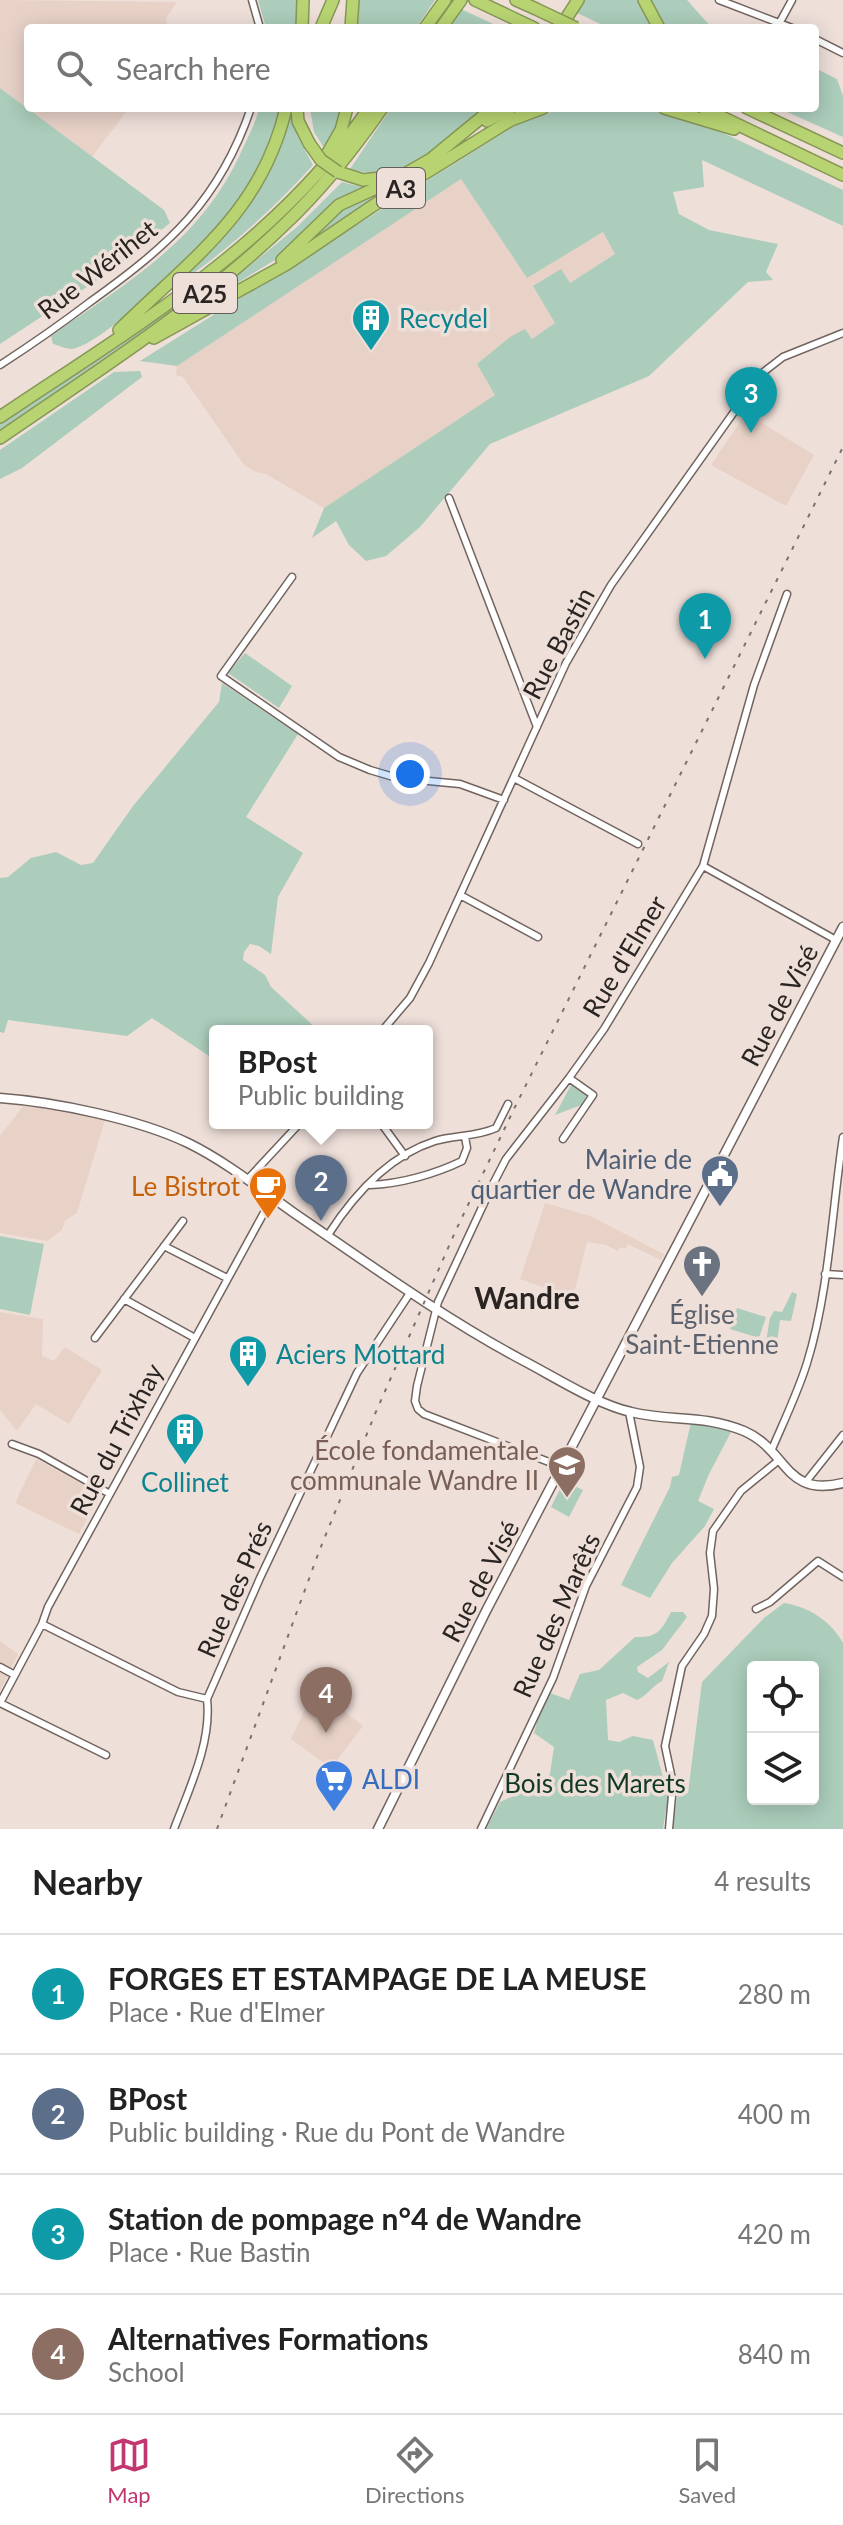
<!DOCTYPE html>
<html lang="en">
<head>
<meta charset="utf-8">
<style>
	body { margin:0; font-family:Lato,sans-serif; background:#f6f6f6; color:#222 }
	.controls { position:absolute; right:24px; bottom:24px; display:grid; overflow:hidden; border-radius:8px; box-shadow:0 4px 20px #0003 }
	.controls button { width:72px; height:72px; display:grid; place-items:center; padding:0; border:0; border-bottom:2px solid #e0e0e0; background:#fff; color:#222; font:40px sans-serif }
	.you { position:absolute; left:410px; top:774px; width:28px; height:28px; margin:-20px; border:6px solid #fff; border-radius:50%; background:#1a73e8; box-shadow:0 0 0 12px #1a73e833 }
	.badge { display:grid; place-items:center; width:52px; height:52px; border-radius:50%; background:#c23770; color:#fff; font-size:26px; font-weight:700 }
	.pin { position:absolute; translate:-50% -66px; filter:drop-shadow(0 2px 4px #0008) }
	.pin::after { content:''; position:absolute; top:42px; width:28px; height:24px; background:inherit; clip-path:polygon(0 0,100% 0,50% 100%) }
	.popup { position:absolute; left:209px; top:1025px; width:224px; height:104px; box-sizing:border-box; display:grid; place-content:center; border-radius:8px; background:#fff; filter:drop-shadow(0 2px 6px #0005); font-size:26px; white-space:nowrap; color:#767676 }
	.popup b { font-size:30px; color:#222 }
	.popup::after { content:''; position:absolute; left:50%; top:100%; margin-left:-16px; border:16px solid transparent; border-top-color:#fff }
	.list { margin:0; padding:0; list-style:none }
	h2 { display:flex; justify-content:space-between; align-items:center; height:104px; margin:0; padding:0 32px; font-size:34px }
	h2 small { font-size:26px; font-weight:400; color:#767676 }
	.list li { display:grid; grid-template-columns:52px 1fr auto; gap:24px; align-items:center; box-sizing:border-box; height:120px; padding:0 32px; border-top:2px solid #e0e0e0 }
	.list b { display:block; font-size:30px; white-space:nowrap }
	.list p { margin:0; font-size:26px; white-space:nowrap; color:#767676 }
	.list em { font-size:26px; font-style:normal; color:#767676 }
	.icon { flex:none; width:44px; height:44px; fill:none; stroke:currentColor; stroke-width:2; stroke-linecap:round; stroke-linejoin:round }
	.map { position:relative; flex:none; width:843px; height:1829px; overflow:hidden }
	.search { position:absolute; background:#fff; box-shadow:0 4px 20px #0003; left:24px; right:24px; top:24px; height:88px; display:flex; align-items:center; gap:20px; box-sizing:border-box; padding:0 28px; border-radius:8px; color:#767676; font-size:30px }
	.sheet { height:584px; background:#fff }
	nav { display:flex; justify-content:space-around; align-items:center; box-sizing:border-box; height:112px; border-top:2px solid #e0e0e0; background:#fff; font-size:22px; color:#767676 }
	nav a { display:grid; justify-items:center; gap:4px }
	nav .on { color:#c23770 }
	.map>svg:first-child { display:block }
</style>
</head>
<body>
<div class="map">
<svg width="843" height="1829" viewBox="0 0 843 1829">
	<rect width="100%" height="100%" fill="#eedfd9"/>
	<path fill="#e8d2c8" d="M0,0l177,2 -11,16 1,10h-139v80h101l-37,49 -92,-69z
		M462,178l65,99 76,-45 12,22 -45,29 -36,3 22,37 -24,16 -8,-10 -28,66 -172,113 -58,-34 -10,-2 -12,-7 -61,-88 -7,-2 1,-9z
		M746,413l68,42 -28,51 -75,-41z
		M24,1105l81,15 -28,93 -12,8 -3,9 -15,11 -47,-8v-97z
		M545,1203l45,13 74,38 -3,6 -33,-16 -3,5 -5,-2 -2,4 -12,-6 -19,-3 -16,63 -7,1 -17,-6 3,-10 -30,-11z
		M0,1312l43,7 -1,37 12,5 11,-14 37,23 -33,54 -33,-20 -19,27 -17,-21z
		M36,1459l64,35 -21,40 -64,-31z
		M0,1641l18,13 -18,37z
		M315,1688l48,38 -32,42 -40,-29z"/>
	<path fill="#accdbb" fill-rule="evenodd" d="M258,0h40l-1,28h-31z
		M357,0h78l-19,28h-61z
		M581,0h58l14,28h-44l-34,-16z
		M650,0h37l25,28h-46z
		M462,10h1l39,18h-53z
		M815,68l22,11 6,17v41l-65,-29h37z
		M0,88l164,122 6,13 -59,48 -111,73z
		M259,108h24c-11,33 -26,66 -46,95 -20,29 -133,144 -166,146 -5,0 -13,-4 -18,-5l-2,-8c79,-56 151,-95 192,-188 6,-13 13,-26 16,-40z
		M310,108h33l-5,21 -12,22 -12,-19z
		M391,108h94c-28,24 -60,58 -98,65 -13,2 -25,-1 -37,-4z
		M562,108h80l34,7 39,14 128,61v36l-141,-66 2,27 -31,5 6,22 30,16 69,14 -12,28 7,8 -25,2 -99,94 -159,68 -70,83 -34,29 -20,5 -17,-16 -13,-24 -24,17 12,-30 171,-113 -18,-31 33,-27 15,-8 7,10 23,-16 -22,-37 28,-17 9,14 45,-29 -12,-22 -76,46 -66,-99 -284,187 -37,-5 376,-236z
		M292,110l5,25 16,30c-45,50 -94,92 -150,130 59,-54 106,-107 129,-185z
		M412,175l-108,70 39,-37z
		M342,182l23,6 -90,72 -72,44 94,-77z
		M203,287l-57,43 -146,100v-6z
		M140,371l2,6 -120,91 -22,11v-29l114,-78z
		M245,653l47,33 -13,22 -51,-35z
		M222,683l76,51 -52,83 57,36 -25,44 -7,57 -12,-8 -9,-2 -6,8 -1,8 22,15 6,12 45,41 -3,3h-98v29l-63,-42 -25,18 -119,-16 -4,13 -4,-1v-154l8,-1 23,-19 25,-6 25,13 12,-2 40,-57 86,-104z
		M571,1085l16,10 -6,10 -26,10z
		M0,1236l44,8 -14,71 -30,-6z
		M792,1292l5,2 -6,27 -11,-1 -4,29 -11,-2 5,-29 4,-7 8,1z
		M737,1308l29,9 -7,21 -29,-9z
		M700,1421l31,11 -22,42 -11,27 16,8 -9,17 -33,37 -22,35 -29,-13 49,-98 2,-10 7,-2 12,-53z
		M564,1481l19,9 -14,27 -18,-10z
		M784,1603c25,4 47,18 59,40v186h-170l4,-34 11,-2 14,-111 62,-64zM813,1667v132h-60v-132z
		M671,1612h12l4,5 -25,33 -25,17 1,5 10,6 21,-16 -7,19c-11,6 -14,14 -25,19l-14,-7 -17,7 2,40 11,2 14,-6 20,4 15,56 -5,33h-177l14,-27 49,-22 5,-33 -20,-14 5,-19 11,-21 19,7 11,-26 19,-4 36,-33c22,1 26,-6 36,-25z"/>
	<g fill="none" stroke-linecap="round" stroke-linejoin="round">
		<defs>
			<path id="minor" d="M252,0l8,28
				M719,0l73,28
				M780,22l12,-22
				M815,39l28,14
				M0,365c31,-20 61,-41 90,-63 78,-56 129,-100 161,-194
				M449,498l88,229
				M292,577l-71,99 118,81 31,13 27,8 63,6 44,16
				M514,778l124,66
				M703,866l133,74
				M460,895l78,42
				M382,1031l28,-33 19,-35 137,-300 45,-78 150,-211 22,-17 60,-24
				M381,1123l24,33
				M563,1139l30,-44 -24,-17
				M247,1180l53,-57
				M370,1185c30,-1 65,-11 92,-24l5,-13 -2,-11
				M328,1235c25,-39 60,-79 107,-94 20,-6 41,-4 61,-13l12,-24
				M164,1246l63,32
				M825,1274l18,1
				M124,1299l69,38
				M95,1338l88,-117
				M12,1444l27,10 71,40
				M772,1449c12,-28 26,-57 35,-86 22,-71 25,-153 36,-226
				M562,1467l-138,-53 -6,-5 -3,-8 2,-15 21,-84 54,-116 14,-27 63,-81 35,-49 99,-163 51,-181 33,-91
				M805,1483l38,-48
				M756,1609l14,-7 48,-41 25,16
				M42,1624l136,68 29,7
				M0,1667l13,7
				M0,1703l42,-79 6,-17 224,-409
				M0,1703l106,52
				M174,1829c15,-40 38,-87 33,-130l53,-121 97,-205 53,-80
				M481,1829l72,-151 33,-92 51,-99 3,-20 -11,-55
				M669,1829l4,-45 -8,-38 17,-80 22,-32 8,-18 2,-27 -4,-36 3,-22 28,-40 38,-31"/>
			<path id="tertiary" d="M0,1098c55,4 138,21 188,45 37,18 72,46 106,70 75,51 148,104 228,147 31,16 76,45 109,52 41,10 71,2 113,19 44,19 40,67 99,52
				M378,1829l108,-218 357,-684"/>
			<path id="motorway" d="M475,0l59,28
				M516,0l18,8
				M644,0l15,28
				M302,28l1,-28
				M321,28l12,-28
				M351,28l2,-28
				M425,28l20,-28
				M441,28l20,-28
				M560,28l18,-28
				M297,108l1,13 11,22
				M664,108l70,21
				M703,108l140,67
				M747,108l96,45
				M487,121l24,-13
				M325,158l16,-28 6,-22
				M338,172l25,8 26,-3
				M282,260l57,-55 59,-27 33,-19 62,-51
				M119,330c72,-71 143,-118 167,-222
				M154,338l133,-74 87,-59 137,-85 32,-12
				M0,417c134,-90 277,-173 369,-309
				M0,438c97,-67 199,-131 284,-213 37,-35 69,-75 98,-117"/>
		</defs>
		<use href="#minor" stroke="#71645f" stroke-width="9"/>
		<use href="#tertiary" stroke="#71645f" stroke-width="11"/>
		<use href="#motorway" stroke="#869756" stroke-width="14"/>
		<use href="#minor" stroke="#fff" stroke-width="6"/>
		<use href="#tertiary" stroke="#fff" stroke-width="8"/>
		<use href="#motorway" stroke="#b8d472" stroke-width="11"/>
		<path stroke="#7b726e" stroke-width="2" stroke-dasharray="4 8" stroke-linecap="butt" d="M217,1829l103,-280 55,-135 81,-184 58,-121 329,-662"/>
		<defs>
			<path id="motorway-bridge" d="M534,8l42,20
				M309,143l12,17 17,12"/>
		</defs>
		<use href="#motorway-bridge" stroke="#869756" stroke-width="14" stroke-linecap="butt"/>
		<use href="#motorway-bridge" stroke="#b8d472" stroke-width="11"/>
	</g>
	<defs>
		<symbol id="building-pin" viewBox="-11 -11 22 30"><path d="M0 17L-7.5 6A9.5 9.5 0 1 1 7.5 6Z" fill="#0f9aa8" stroke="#eedfd9"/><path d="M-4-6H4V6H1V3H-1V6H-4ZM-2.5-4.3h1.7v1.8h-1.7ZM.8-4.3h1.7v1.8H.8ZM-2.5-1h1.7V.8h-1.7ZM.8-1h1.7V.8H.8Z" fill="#fff"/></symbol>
		<symbol id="civic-pin" viewBox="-11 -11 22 30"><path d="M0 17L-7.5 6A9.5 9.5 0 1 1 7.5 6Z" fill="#5c6f8a" stroke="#eedfd9"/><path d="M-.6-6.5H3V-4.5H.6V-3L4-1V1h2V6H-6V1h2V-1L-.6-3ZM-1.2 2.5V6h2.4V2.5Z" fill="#fff"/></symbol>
		<symbol id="cafe-pin" viewBox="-11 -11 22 30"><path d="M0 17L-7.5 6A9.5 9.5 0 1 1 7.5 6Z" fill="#e8710a" stroke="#eedfd9"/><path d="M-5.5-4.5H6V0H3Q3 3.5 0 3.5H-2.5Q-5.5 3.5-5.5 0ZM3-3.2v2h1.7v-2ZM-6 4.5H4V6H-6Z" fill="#fff"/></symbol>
		<symbol id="church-pin" viewBox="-11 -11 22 30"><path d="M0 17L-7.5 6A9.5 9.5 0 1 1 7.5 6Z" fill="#6b7280" stroke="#eedfd9"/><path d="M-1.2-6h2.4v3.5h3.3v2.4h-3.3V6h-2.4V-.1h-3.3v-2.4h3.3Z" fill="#fff"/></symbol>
		<symbol id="school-pin" viewBox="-11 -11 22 30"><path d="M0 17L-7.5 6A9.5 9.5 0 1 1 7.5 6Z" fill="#8d6e63" stroke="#eedfd9"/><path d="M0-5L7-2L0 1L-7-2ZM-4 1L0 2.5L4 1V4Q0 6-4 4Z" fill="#fff"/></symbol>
		<symbol id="supermarket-pin" viewBox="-11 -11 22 30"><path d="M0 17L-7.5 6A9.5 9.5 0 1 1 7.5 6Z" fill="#3f7fe0" stroke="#eedfd9"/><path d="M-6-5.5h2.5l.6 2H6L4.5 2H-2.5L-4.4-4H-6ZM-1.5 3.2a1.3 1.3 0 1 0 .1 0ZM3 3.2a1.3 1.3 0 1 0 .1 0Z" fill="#fff"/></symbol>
	</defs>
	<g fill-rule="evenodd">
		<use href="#building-pin" x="349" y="296" width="44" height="60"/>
		<use href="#civic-pin" x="698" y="1152" width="44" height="60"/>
		<use href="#cafe-pin" x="246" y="1164" width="44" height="60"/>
		<use href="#church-pin" x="680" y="1242" width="44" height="60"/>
		<use href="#building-pin" x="226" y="1332" width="44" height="60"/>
		<use href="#building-pin" x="163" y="1410" width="44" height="60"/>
		<use href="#school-pin" x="545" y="1443" width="44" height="60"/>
		<use href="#supermarket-pin" x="312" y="1757" width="44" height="60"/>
	</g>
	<g text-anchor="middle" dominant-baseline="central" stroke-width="7" stroke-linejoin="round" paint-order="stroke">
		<g fill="#eedfd9" stroke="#655d5a" stroke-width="2">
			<rect x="377" y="168" width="48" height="40" rx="6"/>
			<rect x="173" y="273" width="64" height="40" rx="6"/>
		</g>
		<g font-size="24" font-weight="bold" fill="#2a2523">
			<text x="401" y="188">A3</text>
			<text x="205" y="293">A25</text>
		</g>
		<g font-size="26" fill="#2a2523" stroke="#eedfd9">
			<text transform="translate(97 269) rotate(-38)">Rue Wérihet</text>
			<text transform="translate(558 643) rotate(-62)">Rue Bastin</text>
			<text transform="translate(624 956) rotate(-59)">Rue d'Elmer</text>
			<text transform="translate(779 1005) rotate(-62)">Rue de Visé</text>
			<text transform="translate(116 1439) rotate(-62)">Rue du Trixhay</text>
			<text transform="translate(480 1581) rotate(-62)">Rue de Visé</text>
			<text transform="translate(234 1589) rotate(-66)">Rue des Prés</text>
			<text transform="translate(556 1615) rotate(-66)">Rue des Marêts</text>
		</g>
		<g font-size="26" fill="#0d838f" stroke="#eedfd9" text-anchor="start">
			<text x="399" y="318">Recydel</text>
			<text x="276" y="1354">Aciers Mottard</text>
			<text x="185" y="1482" text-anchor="middle">Collinet</text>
		</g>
		<g font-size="26" fill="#4e5e75" stroke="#eedfd9" text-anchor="end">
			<text x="692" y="1159">Mairie de<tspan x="692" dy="30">quartier de Wandre</tspan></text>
		</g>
		<g font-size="26" fill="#c56008" stroke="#eedfd9" text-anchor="end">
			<text x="240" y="1186">Le Bistrot</text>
		</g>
		<g font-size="26" fill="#5b616d" stroke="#eedfd9">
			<text x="702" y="1314">Église<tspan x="702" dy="30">Saint-Etienne</tspan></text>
		</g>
		<g font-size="26" fill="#785e54" stroke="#eedfd9" text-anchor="end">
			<text x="539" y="1450">École fondamentale<tspan x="539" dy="30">communale Wandre II</tspan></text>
		</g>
		<g font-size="26" fill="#366cbe" stroke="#eedfd9" text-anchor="start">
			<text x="362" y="1779">ALDI</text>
		</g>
		<g font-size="26" fill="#123928" stroke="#eedfd9">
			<text x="595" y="1783">Bois des Marets</text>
		</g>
		<g font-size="30" font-weight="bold" fill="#2a2523" stroke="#eedfd9">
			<text x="527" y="1297">Wandre</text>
		</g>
	</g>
</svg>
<div class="controls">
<button><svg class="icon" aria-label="locate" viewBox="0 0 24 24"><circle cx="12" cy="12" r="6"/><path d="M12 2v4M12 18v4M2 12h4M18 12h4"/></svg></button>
<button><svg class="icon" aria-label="layers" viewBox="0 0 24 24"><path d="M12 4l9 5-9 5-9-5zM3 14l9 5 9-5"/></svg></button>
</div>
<div class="you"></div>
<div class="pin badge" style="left:705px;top:659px;background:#0f9aa8">1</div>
<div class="pin badge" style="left:321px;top:1221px;background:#5c6f8a">2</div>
<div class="popup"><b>BPost</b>Public building</div>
<div class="pin badge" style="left:751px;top:433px;background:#0f9aa8">3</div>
<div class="pin badge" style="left:326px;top:1733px;background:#8d6e63">4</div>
<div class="search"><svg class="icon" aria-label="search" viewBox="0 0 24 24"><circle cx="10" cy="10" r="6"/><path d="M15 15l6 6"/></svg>Search here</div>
</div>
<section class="sheet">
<h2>Nearby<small>4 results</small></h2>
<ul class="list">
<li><span class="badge" style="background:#0f9aa8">1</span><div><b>FORGES ET ESTAMPAGE DE LA MEUSE</b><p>Place · Rue d'Elmer</p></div><em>280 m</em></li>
<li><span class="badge" style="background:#5c6f8a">2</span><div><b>BPost</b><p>Public building · Rue du Pont de Wandre</p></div><em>400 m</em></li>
<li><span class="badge" style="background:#0f9aa8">3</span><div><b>Station de pompage n°4 de Wandre</b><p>Place · Rue Bastin</p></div><em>420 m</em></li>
<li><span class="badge" style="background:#8d6e63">4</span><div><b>Alternatives Formations</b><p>School</p></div><em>840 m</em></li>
</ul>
</section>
<nav>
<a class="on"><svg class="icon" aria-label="map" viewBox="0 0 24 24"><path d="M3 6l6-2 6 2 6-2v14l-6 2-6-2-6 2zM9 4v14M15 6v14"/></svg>Map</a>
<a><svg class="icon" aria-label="directions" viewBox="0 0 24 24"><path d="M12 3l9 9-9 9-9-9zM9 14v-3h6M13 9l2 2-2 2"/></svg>Directions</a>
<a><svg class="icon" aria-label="saved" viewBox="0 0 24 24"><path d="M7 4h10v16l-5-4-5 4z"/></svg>Saved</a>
</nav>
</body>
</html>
